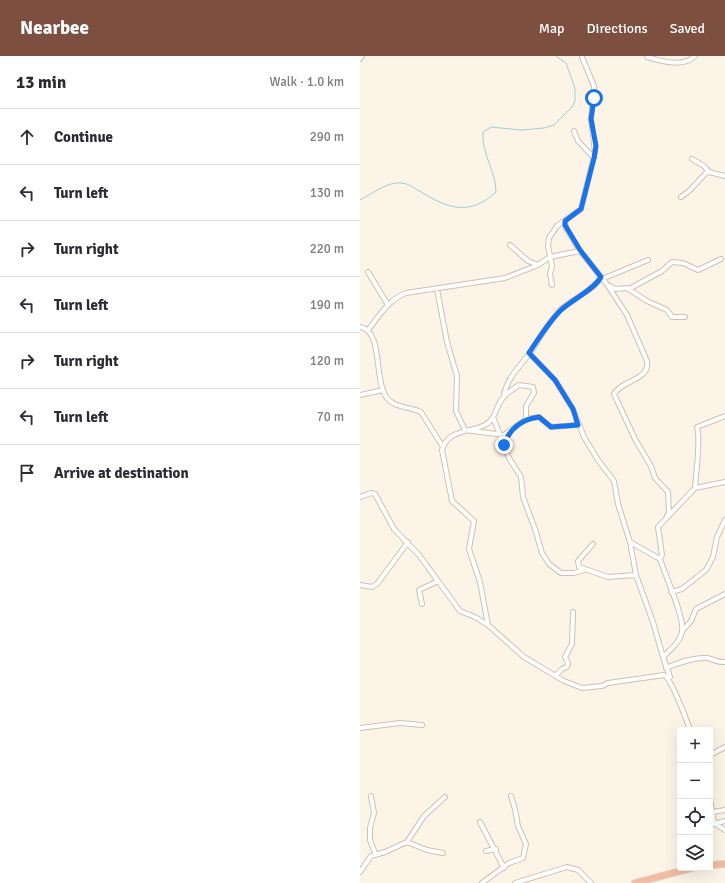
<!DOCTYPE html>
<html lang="en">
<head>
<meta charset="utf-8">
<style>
	body { margin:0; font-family:Signika,sans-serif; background:#f7f7f7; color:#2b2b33 }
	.controls { position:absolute; right:12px; bottom:12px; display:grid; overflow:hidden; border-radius:4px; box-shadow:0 4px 16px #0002 }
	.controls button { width:36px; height:36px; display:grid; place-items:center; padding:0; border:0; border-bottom:1px solid #e1e1e2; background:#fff; color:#2b2b33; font:20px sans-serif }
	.stop { position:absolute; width:12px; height:12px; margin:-9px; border:3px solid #1a73e8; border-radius:50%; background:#fff }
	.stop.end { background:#1a73e8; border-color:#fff; box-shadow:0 1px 4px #0008 }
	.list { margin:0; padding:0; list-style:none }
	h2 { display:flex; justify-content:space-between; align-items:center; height:52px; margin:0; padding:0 16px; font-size:17px }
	h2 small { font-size:13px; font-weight:400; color:#7c7c81 }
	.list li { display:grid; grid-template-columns:26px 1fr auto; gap:12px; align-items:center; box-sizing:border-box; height:56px; padding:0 16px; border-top:1px solid #e1e1e2 }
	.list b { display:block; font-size:15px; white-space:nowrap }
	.list em { font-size:13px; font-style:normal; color:#7c7c81 }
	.icon { flex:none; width:22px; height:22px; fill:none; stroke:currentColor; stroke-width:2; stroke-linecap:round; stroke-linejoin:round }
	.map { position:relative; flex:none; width:365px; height:827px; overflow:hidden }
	header { display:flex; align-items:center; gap:24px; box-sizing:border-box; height:56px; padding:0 20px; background:#7d4f40; color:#fff }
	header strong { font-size:19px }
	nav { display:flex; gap:22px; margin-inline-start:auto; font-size:14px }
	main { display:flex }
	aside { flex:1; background:#fff }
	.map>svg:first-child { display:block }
</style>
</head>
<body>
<header>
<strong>Nearbee</strong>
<nav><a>Map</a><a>Directions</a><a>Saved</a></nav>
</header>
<main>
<aside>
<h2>13 min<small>Walk · 1.0 km</small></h2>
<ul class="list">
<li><svg class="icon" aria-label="ahead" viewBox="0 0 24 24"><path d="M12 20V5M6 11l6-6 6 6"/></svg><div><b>Continue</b></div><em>290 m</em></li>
<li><svg class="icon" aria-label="left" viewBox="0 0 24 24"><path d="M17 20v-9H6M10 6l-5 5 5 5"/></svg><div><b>Turn left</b></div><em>130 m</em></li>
<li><svg class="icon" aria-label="right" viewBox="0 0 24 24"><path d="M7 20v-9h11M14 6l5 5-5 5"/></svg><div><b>Turn right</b></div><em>220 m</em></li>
<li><svg class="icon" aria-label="left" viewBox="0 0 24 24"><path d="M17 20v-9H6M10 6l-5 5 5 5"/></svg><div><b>Turn left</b></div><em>190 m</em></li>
<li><svg class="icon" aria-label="right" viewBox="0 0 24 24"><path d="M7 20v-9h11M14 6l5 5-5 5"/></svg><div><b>Turn right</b></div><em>120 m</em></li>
<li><svg class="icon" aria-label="left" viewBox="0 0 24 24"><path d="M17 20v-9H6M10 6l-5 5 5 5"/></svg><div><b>Turn left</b></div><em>70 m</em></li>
<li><svg class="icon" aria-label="arrive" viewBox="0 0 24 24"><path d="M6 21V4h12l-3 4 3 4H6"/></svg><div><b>Arrive at destination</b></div></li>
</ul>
</aside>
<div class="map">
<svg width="365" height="827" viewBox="0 0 365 827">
	<rect width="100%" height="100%" fill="#fcf5e7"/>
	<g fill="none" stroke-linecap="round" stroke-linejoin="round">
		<path stroke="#a2cbd7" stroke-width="1" d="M0,144c12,-6 28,-19 42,-17 8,1 13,6 19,9 28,17 49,24 75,0 0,-21 -15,-39 -13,-60l8,-5 30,3 23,-2 10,-3 18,-18 3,-6v-13l-9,-25 -10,-7"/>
		<defs>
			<path id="minor" d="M287,1c14,4 36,11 48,-1
				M0,3l2,-3
				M214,75l4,10 16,17
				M332,103l12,7 5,6
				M321,141l8,-6 17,-18 3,-1 16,4
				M205,165l1,7 14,23 26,32 21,32 20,46c4,19 -27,20 -33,33l21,45 16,27 4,12 13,14 1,21 -2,3
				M150,189l18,16 10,4
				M8,216l20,33
				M242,223l46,-19
				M192,229l-2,-11 2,-8 -4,-20 1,-8 8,-12 24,-17 14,-57 -4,-33 3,-33 -12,-29
				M250,230l5,3 12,-1 20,13 20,9 5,7h13
				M77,233l10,53 10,34 -1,35 9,19
				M269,233l33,-18 10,-9 11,1 15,7 23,-11
				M0,271c24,4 13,53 27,71 8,10 24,9 34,14l22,35
				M8,274c11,-14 21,-31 38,-37l99,-15 33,-13 12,-8 30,-6
				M169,297l26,27 18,29 11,28 14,23 16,21 4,23 12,38 30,17
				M144,338c4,-17 16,-28 26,-41 10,-15 18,-30 30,-43 11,-10 34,-20 41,-33
				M0,339l23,-5
				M133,361l16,41 12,19 2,20 13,35 6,21 7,11 12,9h13l10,-3
				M166,363l13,-2 12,10 27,-2
				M105,374l39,5 22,-16v-13l8,-13 -1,-6 -14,-2c-6,4 -13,8 -17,14 -6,8 -7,21 -17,26 -16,8 -37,4 -43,25l10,51 22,20 -5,28 11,33 8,43
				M144,389l6,-14
				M335,432c1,-16 6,-48 2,-61l28,-11
				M0,441l11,-4 4,1 19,35 25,26 41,56 15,6 13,8 36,32 40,24 18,7 20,-2 6,-3 56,-8c7,3 23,46 26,55
				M270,486l6,33 17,47 10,35
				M233,488l-15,17 1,6 29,10 28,-2
				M0,529l12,2 5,-3 31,-42
				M311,536l11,-3 24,-19 7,-13 4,-20 8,-17
				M62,548l-3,-14 19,-9
				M322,575l9,-10 5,-12 29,-15
				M306,612c12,-5 27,-11 41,-10 7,1 10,5 18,4
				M195,620l7,-7 5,-2 1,-4 -3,-6 7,-13 1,-32
				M310,621l-7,-20c7,-7 17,-15 19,-25 3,-14 -17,-57 -22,-73l2,-4 -4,-28 37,-39 30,-6
				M0,672l40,-5 22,2
				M350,699l15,-8
				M11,740l3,17 -4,15v12l5,13
				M350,742l4,25 11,7
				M353,756l12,-2
				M120,766l24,46
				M350,769l15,-4
				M47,786l20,8 16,3
				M126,795l10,-2
				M0,816l11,-16 14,-4 22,-10 17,-26 21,-19
				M122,827l27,-20 14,-5 3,-14 -8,-18 -3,-17 -4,-13
				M155,827l52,-16 11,3 13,13"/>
			<path id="highway" d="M350,809l15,-1
				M275,827l57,-15"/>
		</defs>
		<use href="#minor" stroke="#cfc0b0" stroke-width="6"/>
		<use href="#highway" stroke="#dbd5d0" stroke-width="8"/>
		<use href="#minor" stroke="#fff" stroke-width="4"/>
		<use href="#highway" stroke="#f4bb9f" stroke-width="6"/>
	</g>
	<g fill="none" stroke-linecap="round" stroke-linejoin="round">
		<path stroke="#1a73e8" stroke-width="5" d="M144,389c5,-16 18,-26 35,-28l12,10 27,-2 -5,-16 -18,-29 -26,-27c10,-15 19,-30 31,-42 11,-11 34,-21 41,-34l-21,-27 -15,-25v-4l16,-12 13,-51 2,-12 -5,-27 3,-21"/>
	</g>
</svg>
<div class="controls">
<button>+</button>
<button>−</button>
<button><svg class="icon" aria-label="locate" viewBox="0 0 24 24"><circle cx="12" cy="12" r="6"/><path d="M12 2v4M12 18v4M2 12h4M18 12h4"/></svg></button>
<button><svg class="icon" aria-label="layers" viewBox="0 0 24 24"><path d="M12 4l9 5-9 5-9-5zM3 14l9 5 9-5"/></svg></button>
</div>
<div class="stop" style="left:234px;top:42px"></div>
<div class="stop end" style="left:144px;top:389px"></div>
</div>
</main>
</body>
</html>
